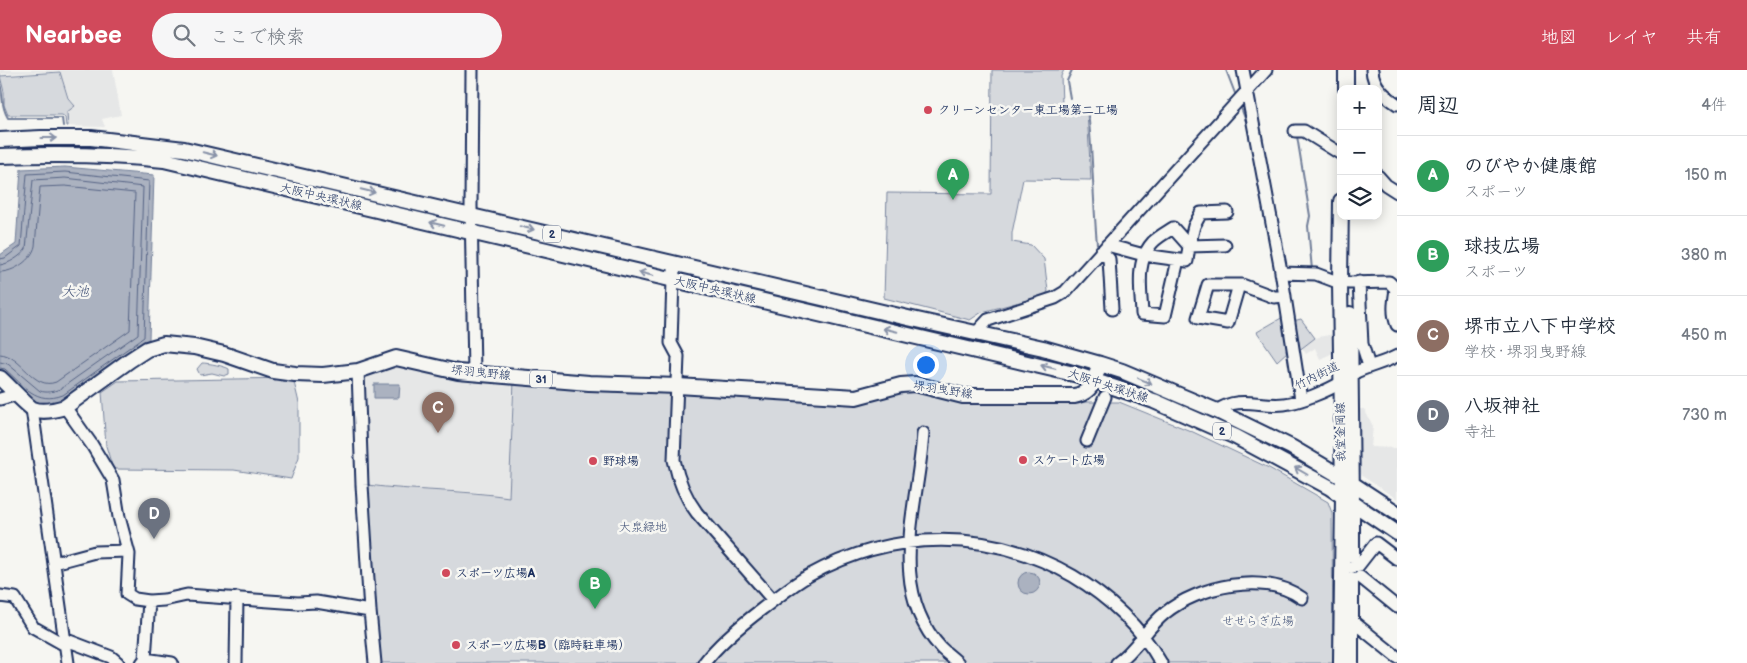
<!DOCTYPE html>
<html lang="ja">
<head>
<meta charset="utf-8">
<style>
	body { margin:0; font-family:"Balsamiq Sans","Klee One",sans-serif; background:#f6f6f7; color:#1f2937 }
	.controls { position:absolute; right:15px; top:15px; display:grid; overflow:hidden; border-radius:10px; box-shadow:0 2px 12px #0003 }
	.controls button { width:45px; height:45px; display:grid; place-items:center; padding:0; border:0; border-bottom:1px solid #e0e1e3; background:#fff; color:#1f2937; font:25px sans-serif }
	.you { position:absolute; left:925px; top:294px; width:18px; height:18px; margin:-12px; border:4px solid #fff; border-radius:50%; background:#1a73e8; box-shadow:0 0 0 8px #1a73e833 }
	.badge { display:grid; place-items:center; width:32px; height:32px; border-radius:50%; background:#d1495b; color:#fff; font-size:16px; font-weight:700 }
	.pin { position:absolute; translate:-50% -41px; filter:drop-shadow(0 1px 2px #0008) }
	.pin::after { content:''; position:absolute; top:26px; width:18px; height:15px; background:inherit; clip-path:polygon(0 0,100% 0,50% 100%) }
	.list { margin:0; padding:0; list-style:none }
	h2 { display:flex; justify-content:space-between; align-items:center; height:65px; margin:0; padding:0 20px; font-size:21px }
	h2 small { font-size:16px; font-weight:400; color:#747a83 }
	.list li { display:grid; grid-template-columns:32px 1fr auto; gap:15px; align-items:center; box-sizing:border-box; height:80px; padding:0 20px; border-top:1px solid #e0e1e3 }
	.list b { display:block; font-size:19px; white-space:nowrap }
	.list p { margin:0; font-size:16px; white-space:nowrap; color:#747a83 }
	.list em { font-size:16px; font-style:normal; color:#747a83 }
	.icon { flex:none; width:28px; height:28px; fill:none; stroke:currentColor; stroke-width:2; stroke-linecap:round; stroke-linejoin:round }
	.map { position:relative; flex:none; width:1397px; height:593px; overflow:hidden }
	header { display:flex; align-items:center; gap:30px; box-sizing:border-box; height:70px; padding:0 25px; background:#d1495b; color:#fff }
	header strong { font-size:24px }
	nav { display:flex; gap:28px; margin-inline-start:auto; font-size:18px }
	.search { width:350px; height:45px; background:#f6f6f7; display:flex; align-items:center; gap:12px; box-sizing:border-box; padding:0 18px; border-radius:28px; color:#747a83; font-size:19px }
	main { display:flex }
	aside { flex:1; background:#fff }
	.map>svg:first-child { display:block }
</style>
</head>
<body>
<header>
<strong>Nearbee</strong>
<div class="search"><svg class="icon" aria-label="search" viewBox="0 0 24 24"><circle cx="10" cy="10" r="6"/><path d="M15 15l6 6"/></svg>ここで検索</div>
<nav><a>地図</a><a>レイヤ</a><a>共有</a></nav>
</header>
<main>
<div class="map">
<svg width="1397" height="593" viewBox="0 0 1397 593">
	<rect width="100%" height="100%" fill="#f6f6f2"/>
	<filter id="ink" filterUnits="userSpaceOnUse"><feTurbulence type="fractalNoise" baseFrequency=".02" numOctaves="2"/><feDisplacementMap in="SourceGraphic" scale="10" xChannelSelector="R" yChannelSelector="G"/><feConvolveMatrix kernelMatrix="1 2 1 2 8 2 1 2 1" color-interpolation-filters="sRGB"/></filter>
	<g filter="url(#ink)">
		<path fill="#e6e7e7" d="M0,0h113l8,45 -19,4 3,8 -37,-1 -1,-14 8,-6 -6,-8 -9,-27 -60,3z
			M1333,264v19l-13,6 -5,-11 -9,6 -4,-6 13,-10z
			M393,294l120,16 -4,117 -33,-5 -67,-3 -42,-4 -3,-111z
			M1357,339h7l9,17 -2,21 26,1v51l-35,-23 -4,-9z"/>
		<path fill="#d6d9dd" stroke="#78849e" d="M992,0h72l-3,6 1,29 13,2 12,5 4,68 -68,-1 -11,54v9l19,3 13,14 4,32 -2,4 -64,17 -12,8 -86,-22 3,-105 104,1z
			M60,2l8,26 7,8 -8,6 1,14h-2l-1,-9 -3,-2h-54l-4,-10v-13l-4,-16z
			M1283,247l5,34 -11,10 -20,-29z
			M1301,249l14,19 -17,13 -5,-30z
			M202,293c6,0 23,3 27,6v5l-5,2 -12,-3 -12,2 -3,-6z
			M293,308l6,25v54l-8,22 -57,-9 -121,-1 -7,-23 -4,-54 16,-11z
			M514,311l237,16 111,5 41,-11 169,11h47l74,30 76,36 59,34 4,11 1,150h-954l-12,-178c47,6 95,5 142,12z"/>
		<path fill="#abb2c0" stroke="#717e99" d="M65,97l89,8 -5,164 -84,60c-6,3 -13,5 -20,5 -15,-1 -34,-23 -45,-33v-116l16,-11 5,-75z
			M374,314h26l-1,14h-25z
			M1018 513a11 11 0 1 1 22 0a11 11 0 1 1-22 0Z"/>
		<g fill="none" stroke-linecap="round" stroke-linejoin="round">
			<path stroke="#556385" stroke-width="1" d="M0,189l5,-1 16,-12 6,-72 38,-2 84,9 -5,156 -81,58c-27,10 -39,-9 -58,-26l-5,-1
				M0,195c9,-1 21,-9 26,-16l7,-69 32,-2 78,9 -5,147 -78,55c-8,3 -13,4 -20,2l-32,-27 -8,-2
				M0,202c14,0 32,-12 35,-26l5,-59 25,-1 70,7 -5,137 -74,52c-23,9 -34,-27 -56,-28"/>
			<path stroke="#717e99" stroke-width="2" d="M1226,0l10,26
				M0,14c4,13 0,21 8,34h54l1,8
				M1070,28l-3,-17 5,-11
				M1240,35l7,19 2,2
				M1088,41c5,45 5,89 9,133
				M1297,66l13,80 -2,10 4,44"/>
			<defs>
				<path id="minor" d="M472,0l-1,136 3,166
					M1243,0l38,201 20,129
					M1372,0c1,16 13,26 25,34
					M1295,61h9l37,23
					M1378,106l8,9 11,7
					M1107,175l37,10 43,6 2,-15 -16,-18c-6,4 -14,8 -20,14 -18,19 -12,48 -11,72l23,2 13,-56
					M1225,175l-36,1 5,-20 7,-13 26,-1
					M1101,181l8,8 3,50
					M675,193l-2,17 -2,63 7,13 -4,104c4,19 11,37 23,53l76,87
					M1281,203l35,1 24,9
					M1359,212l3,62 7,22
					M1349,213l40,-1 7,7c-2,13 -4,24 1,36
					M1239,215l-11,38 -30,-5 10,-33h34l32,12 11,-1
					M976,263l12,-13 67,-22 10,-6 201,-222
					M358,301l4,114 8,126 5,52
					M0,329l18,-5
					M65,337l27,38 21,35 6,37 10,37 -2,40 8,5 14,2 15,-1 23,-5 111,8 18,-1 54,9
					M32,339l36,254
					M1217,341c21,-16 43,-4 67,-7 17,-2 43,-13 58,-22 4,-3 7,-7 12,-9 14,-7 30,-10 43,-17
					M923,363c-4,71 -38,154 18,215 5,5 12,10 17,15
					M1087,371l18,-44
					M54,493l41,-11 33,-1
					M1351,497l7,-1 18,-23 21,16
					M1360,507l37,30
					M0,526l15,2 18,29 32,18
					M1351,550l46,37
					M64,569l47,18 7,6
					M145,589l27,4
					M142,593l3,-4 4,-58
					M236,593l1,-65
					M704,593c16,-21 37,-38 58,-54 15,-11 30,-24 46,-33 84,-47 182,-48 265,0 35,21 68,51 88,87
					M1117,593c19,-13 30,-36 48,-50 33,-27 100,-42 137,-15"/>
				<path id="major" d="M1346,19v-19
					M0,70l41,-2h50l93,11 724,169 135,30 57,16 22,7 95,40 74,36 51,30 55,36
					M0,86c57,-2 107,-2 164,4l914,215 76,26 82,36 93,50 68,46
					M1341,131l-1,82 3,213 -2,167
					M1350,244l2,189v52
					M0,308c6,5 28,29 33,31 10,4 22,1 32,-2l65,-47 17,-11 17,-5 30,3 30,7 49,17 22,3 28,1 35,-4 38,-13 62,14 131,11 89,3 178,11 45,-12 14,-1 48,12h111c13,-2 20,-11 23,-24
					M1351,593v-84"/>
			</defs>
			<use href="#minor" stroke="#1b2f5e" stroke-width="15"/>
			<use href="#major" stroke="#1b2f5e" stroke-width="18"/>
			<use href="#minor" stroke="#f6f6f2" stroke-width="11"/>
			<use href="#major" stroke="#f6f6f2" stroke-width="14"/>
		</g>
		<defs><path id="oneway-shaft" d="M-6 0H5M1.5-3L5.5 0L1.5 3" fill="none" stroke-width="1.6" stroke-linecap="round" stroke-linejoin="round" transform="scale(1.25)"/></defs>
		<g stroke="#8892a8">
			<use href="#oneway-shaft" transform="translate(49 68)"/>
			<use href="#oneway-shaft" transform="translate(210 84) rotate(13)"/>
			<use href="#oneway-shaft" transform="translate(368 121) rotate(13)"/>
			<use href="#oneway-shaft" transform="translate(437 154) rotate(-167)"/>
			<use href="#oneway-shaft" transform="translate(527 158) rotate(13)"/>
			<use href="#oneway-shaft" transform="translate(646 204) rotate(-167)"/>
			<use href="#oneway-shaft" transform="translate(890 260) rotate(-167)"/>
			<use href="#oneway-shaft" transform="translate(1048 297) rotate(-167)"/>
			<use href="#oneway-shaft" transform="translate(1145 311) rotate(23)"/>
			<use href="#oneway-shaft" transform="translate(1301 401) rotate(-150)"/>
		</g>
	</g>
	<g fill="#d1495b" stroke="#f6f6f2" stroke-width="2">
		<circle cx="928" cy="40" r="5"/>
		<circle cx="1023" cy="390" r="5"/>
		<circle cx="593" cy="391" r="5"/>
		<circle cx="446" cy="503" r="5"/>
		<circle cx="456" cy="575" r="5"/>
	</g>
	<g text-anchor="middle" dominant-baseline="central" stroke-width="5" stroke-linejoin="round" paint-order="stroke">
		<g fill="#f6f6f2" stroke="#5d6b8a" stroke-width="1">
			<rect x="543" y="155.5" width="18" height="17" rx="4"/>
			<rect x="530" y="300.5" width="22" height="17" rx="4"/>
			<rect x="1213" y="352.5" width="18" height="17" rx="4"/>
		</g>
		<g font-size="11" font-weight="bold" fill="#1b2f5e">
			<text x="552" y="164">2</text>
			<text x="541" y="309">31</text>
			<text x="1222" y="361">2</text>
		</g>
		<g font-size="12" font-weight="bold" fill="#1b2f5e" stroke="#f6f6f2" text-anchor="start">
			<text x="938" y="40">クリーンセンター東工場第二工場</text>
			<text x="1033" y="390">スケート広場</text>
			<text x="603" y="391">野球場</text>
			<text x="456" y="503">スポーツ広場A</text>
			<text x="466" y="575">スポーツ広場B（臨時駐車場）</text>
		</g>
		<g font-size="12" fill="#1b2f5e" stroke="#f6f6f2">
			<text transform="translate(321 127) rotate(13)">大阪中央環状線</text>
			<text transform="translate(715 220) rotate(13)">大阪中央環状線</text>
			<text transform="translate(481 303) rotate(6)">堺羽曳野線</text>
			<text transform="translate(1317 306) rotate(-26)">竹内街道</text>
			<text transform="translate(1108 316) rotate(18)">大阪中央環状線</text>
			<text transform="translate(943 320) rotate(9)">堺羽曳野線</text>
			<text transform="translate(1341 362) rotate(-91)">我堂金岡線</text>
		</g>
		<g font-size="12" fill="#405177" stroke="#f6f6f2">
			<text x="643" y="457">大泉緑地</text>
			<text x="1258" y="551">せせらぎ広場</text>
		</g>
		<g font-size="14" font-style="italic" fill="#46567b" stroke="#f6f6f2">
			<text x="75" y="221">大池</text>
		</g>
	</g>
</svg>
<div class="controls">
<button>+</button>
<button>−</button>
<button><svg class="icon" aria-label="layers" viewBox="0 0 24 24"><path d="M12 4l9 5-9 5-9-5zM3 14l9 5 9-5"/></svg></button>
</div>
<div class="you"></div>
<div class="pin badge" style="left:953px;top:130px;background:#2e9e5b">A</div>
<div class="pin badge" style="left:595px;top:539px;background:#2e9e5b">B</div>
<div class="pin badge" style="left:438px;top:363px;background:#8d6e63">C</div>
<div class="pin badge" style="left:154px;top:469px;background:#6b7280">D</div>
</div>
<aside>
<h2>周辺<small>4件</small></h2>
<ul class="list">
<li><span class="badge" style="background:#2e9e5b">A</span><div><b>のびやか健康館</b><p>スポーツ</p></div><em>150 m</em></li>
<li><span class="badge" style="background:#2e9e5b">B</span><div><b>球技広場</b><p>スポーツ</p></div><em>380 m</em></li>
<li><span class="badge" style="background:#8d6e63">C</span><div><b>堺市立八下中学校</b><p>学校 · 堺羽曳野線</p></div><em>450 m</em></li>
<li><span class="badge" style="background:#6b7280">D</span><div><b>八坂神社</b><p>寺社</p></div><em>730 m</em></li>
</ul>
</aside>
</main>
</body>
</html>
